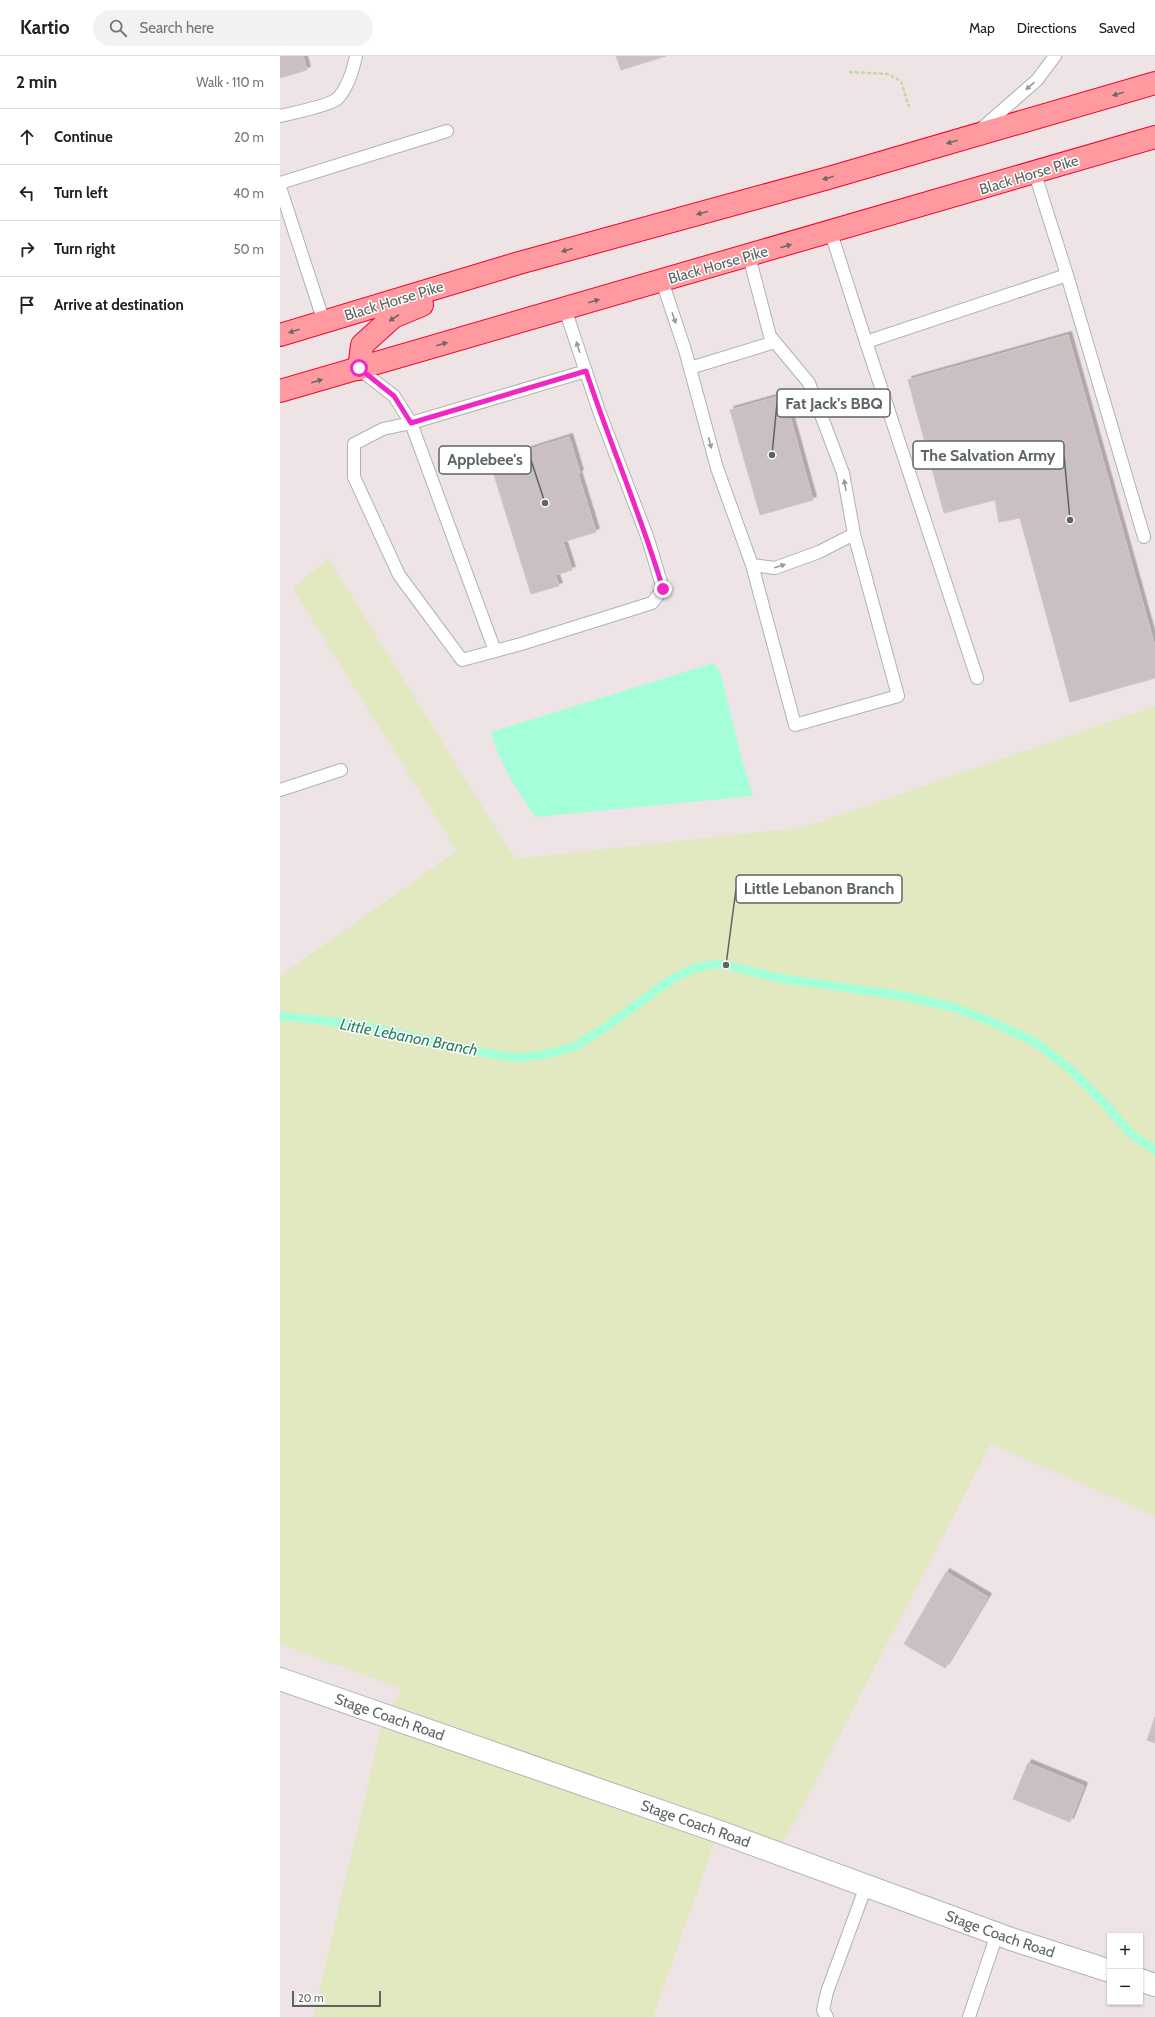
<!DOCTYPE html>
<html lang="en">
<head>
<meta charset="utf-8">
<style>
	body { margin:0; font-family:Cabin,sans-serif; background:#f2f2f2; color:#202124 }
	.controls { position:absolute; right:12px; bottom:12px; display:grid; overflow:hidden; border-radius:0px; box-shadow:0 1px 3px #0004 }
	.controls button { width:36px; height:36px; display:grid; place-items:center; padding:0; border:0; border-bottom:1px solid #e0e0e0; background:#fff; color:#202124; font:20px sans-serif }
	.scale { position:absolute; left:12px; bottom:10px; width:89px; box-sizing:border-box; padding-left:4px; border:2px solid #5c6562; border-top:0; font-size:11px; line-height:14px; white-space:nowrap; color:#5c6562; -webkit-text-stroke:3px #fff; paint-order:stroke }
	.stop { position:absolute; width:12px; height:12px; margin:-9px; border:3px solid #f127c5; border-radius:50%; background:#fff }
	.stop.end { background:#f127c5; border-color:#fff; box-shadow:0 1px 4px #0008 }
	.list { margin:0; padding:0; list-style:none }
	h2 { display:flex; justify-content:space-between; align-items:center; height:52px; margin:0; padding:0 16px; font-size:17px }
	h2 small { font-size:13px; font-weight:400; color:#757577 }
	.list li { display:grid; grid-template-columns:26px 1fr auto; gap:12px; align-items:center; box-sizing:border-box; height:56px; padding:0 16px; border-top:1px solid #e0e0e0 }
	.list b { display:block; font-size:15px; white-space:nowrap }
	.list em { font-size:13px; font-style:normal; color:#757577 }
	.icon { flex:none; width:22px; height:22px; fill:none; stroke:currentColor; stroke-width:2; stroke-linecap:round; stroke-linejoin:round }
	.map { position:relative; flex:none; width:875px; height:1961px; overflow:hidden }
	header { display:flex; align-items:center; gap:24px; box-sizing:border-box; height:56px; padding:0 20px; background:#fff; border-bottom:1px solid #e0e0e0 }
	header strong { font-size:19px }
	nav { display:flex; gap:22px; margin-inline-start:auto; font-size:14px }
	.search { width:280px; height:36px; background:#f2f2f2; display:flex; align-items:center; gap:10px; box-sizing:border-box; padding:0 14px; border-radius:22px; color:#757577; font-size:15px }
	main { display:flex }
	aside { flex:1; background:#fff }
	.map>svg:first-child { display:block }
</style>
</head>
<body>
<header>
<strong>Kartio</strong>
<div class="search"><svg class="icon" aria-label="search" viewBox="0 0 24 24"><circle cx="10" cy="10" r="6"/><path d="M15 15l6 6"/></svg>Search here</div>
<nav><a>Map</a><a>Directions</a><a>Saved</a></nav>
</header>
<main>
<aside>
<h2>2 min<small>Walk · 110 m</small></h2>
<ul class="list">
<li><svg class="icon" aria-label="ahead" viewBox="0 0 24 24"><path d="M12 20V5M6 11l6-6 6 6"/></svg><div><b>Continue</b></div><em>20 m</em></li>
<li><svg class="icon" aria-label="left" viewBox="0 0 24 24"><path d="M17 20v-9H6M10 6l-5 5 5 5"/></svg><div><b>Turn left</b></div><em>40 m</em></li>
<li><svg class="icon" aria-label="right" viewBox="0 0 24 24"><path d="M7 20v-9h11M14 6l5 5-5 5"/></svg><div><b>Turn right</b></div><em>50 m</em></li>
<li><svg class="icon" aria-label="arrive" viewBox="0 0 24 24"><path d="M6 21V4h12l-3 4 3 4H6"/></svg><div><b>Arrive at destination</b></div></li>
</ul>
</aside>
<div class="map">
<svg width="875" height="1961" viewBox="0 0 875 1961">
	<defs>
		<filter id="shadow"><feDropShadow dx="3.5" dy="-3.5" stdDeviation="0" flood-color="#0004"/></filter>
	</defs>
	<rect width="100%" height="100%" fill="#efe4e5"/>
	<path fill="#e2e8bf" d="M48,502l187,301 290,-32 350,-121v810l-164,-72 -216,415 -60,-18 -62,176h-340l70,-296 19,-32 -122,-45v-668l177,-125 -164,-262z"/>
	<path fill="#a4ffd9" d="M434,607l7,11 20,82 12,40 -217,21c-19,-25 -37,-55 -45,-85z"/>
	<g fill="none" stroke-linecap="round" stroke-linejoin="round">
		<path stroke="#a4ffd9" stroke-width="9" d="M0,960l75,8 113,26 48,8 27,-3 31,-8 33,-21 65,-47 23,-11 20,-4 11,1 52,13 126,18 49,11 39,15 43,20 36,28 35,35 24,28 25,17"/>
	</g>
	<path fill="#cac0c2" stroke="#d4c2c5" filter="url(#shadow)" d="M0,0h23l4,14 -27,8z
		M336,0h50l-45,14z
		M788,279l87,312v31l-85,24 -50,-184 -21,4 -4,-22 -51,13 -36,-133z
		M504,339l29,105 -53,15 -30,-105z
		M289,381l11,36 -2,1 18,58 -33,10 9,28 -17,5 4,11 -28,8 -41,-132z
		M666,1516l42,25 -43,71 -41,-24z
		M875,1661v26l-8,-3z
		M748,1707l56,23 -14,36 -57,-23z"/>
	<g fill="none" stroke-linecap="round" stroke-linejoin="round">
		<defs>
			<path id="service" d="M0,60c13,-3 48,-10 57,-17 11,-11 16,-29 19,-43
				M701,73l56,-49 18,-24
				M0,127l167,-52
				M0,131l44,135
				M551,177l35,109 201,-67 -32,-101
				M787,219l77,262
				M382,225l23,69 32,118 35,97 23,3 44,-16 35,-18 -11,-61 -34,-90 -39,-47 -21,-80
				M586,286l111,336
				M410,312l85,-26
				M79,313l35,27 17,27 -28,6 -29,15v33l45,98 63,85 59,-16 131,-41 11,-14 -15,-50 -49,-128 -34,-102
				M472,509l43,160 103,-29 -44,-162
				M215,595l-84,-228 175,-52
				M0,734l61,-20
				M547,1961l-4,-7 4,-18 39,-106
				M689,1961l28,-83"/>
			<g id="tertiary">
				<path id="s1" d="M0,1623l437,152 294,108 99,32"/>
				<path d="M860,1924l15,5"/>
			</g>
			<path id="trunk" d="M0,279l239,-72 306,-84 330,-96
				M79,313l3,-24 31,-28 29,-12
				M0,335l875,-254"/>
		</defs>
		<use href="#service" stroke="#adb4b3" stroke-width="14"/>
		<use href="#tertiary" stroke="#adb4b3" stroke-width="24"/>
		<use href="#trunk" stroke="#f30029" stroke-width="24"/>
		<path stroke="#c3daa1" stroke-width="2.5" stroke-dasharray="4 2" stroke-linecap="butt" d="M569,16l39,2 13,7 8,26"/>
		<use href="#service" stroke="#fff" stroke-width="12"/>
		<use href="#tertiary" stroke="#fff" stroke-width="22"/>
		<use href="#trunk" stroke="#ff9aa1" stroke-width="22"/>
	</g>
	<defs><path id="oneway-solid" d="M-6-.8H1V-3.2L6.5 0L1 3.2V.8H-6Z"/></defs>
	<g fill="#959b99">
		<use href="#oneway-solid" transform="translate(750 30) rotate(139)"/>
		<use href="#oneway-solid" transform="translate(394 262) rotate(71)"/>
		<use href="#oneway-solid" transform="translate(298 291) rotate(-108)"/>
		<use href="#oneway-solid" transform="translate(430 387) rotate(75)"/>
		<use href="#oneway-solid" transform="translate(565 429) rotate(-100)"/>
		<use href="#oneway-solid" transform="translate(500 510) rotate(-18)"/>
	</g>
	<g fill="#6c6a68">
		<use href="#oneway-solid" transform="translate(838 38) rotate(164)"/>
		<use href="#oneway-solid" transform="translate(672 86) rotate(164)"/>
		<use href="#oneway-solid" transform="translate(548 122) rotate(164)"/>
		<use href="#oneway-solid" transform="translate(422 157) rotate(165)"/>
		<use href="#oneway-solid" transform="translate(506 190) rotate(-16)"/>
		<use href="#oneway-solid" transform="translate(287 194) rotate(165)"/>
		<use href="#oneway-solid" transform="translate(314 245) rotate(-16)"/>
		<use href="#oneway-solid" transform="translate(114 262) rotate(147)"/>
		<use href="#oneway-solid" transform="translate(14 275) rotate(163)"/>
		<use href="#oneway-solid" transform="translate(162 288) rotate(-16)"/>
		<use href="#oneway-solid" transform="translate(37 325) rotate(-16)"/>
	</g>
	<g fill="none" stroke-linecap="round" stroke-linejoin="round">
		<path stroke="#f127c5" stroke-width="5" d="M79,312l35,28 17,27 175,-52c24,73 55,144 77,218"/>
	</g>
	<g text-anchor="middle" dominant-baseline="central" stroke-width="3" stroke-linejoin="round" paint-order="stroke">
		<g font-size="15" fill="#5c6562" stroke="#fff">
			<text transform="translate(749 119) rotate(-17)">Black Horse Pike</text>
			<text transform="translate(438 209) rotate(-16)">Black Horse Pike</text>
			<text transform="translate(114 245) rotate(-17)">Black Horse Pike</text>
			<text stroke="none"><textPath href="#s1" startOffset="116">Stage Coach Road</textPath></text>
			<text stroke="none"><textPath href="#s1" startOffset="440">Stage Coach Road</textPath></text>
			<text stroke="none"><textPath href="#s1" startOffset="764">Stage Coach Road</textPath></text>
		</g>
		<g font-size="16" font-style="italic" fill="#2d7f63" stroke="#fff">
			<text transform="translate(129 981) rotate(11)">Little Lebanon Branch</text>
		</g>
	</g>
	<path fill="none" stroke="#5c6562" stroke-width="1.5" d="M492 399L497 347M790 464L784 399M265 447L251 404M446 909L456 833"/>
	<g fill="#5c6562" stroke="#fff" stroke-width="1.5">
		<circle cx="492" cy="399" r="4"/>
		<circle cx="790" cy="464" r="4"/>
		<circle cx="265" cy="447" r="4"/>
		<circle cx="446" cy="909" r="4"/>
	</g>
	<g fill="#fff" stroke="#5c6562" stroke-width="1.5">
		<rect x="497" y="333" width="113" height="28" rx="4"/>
		<rect x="633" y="385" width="151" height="28" rx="4"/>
		<rect x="159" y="390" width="92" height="28" rx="4"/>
		<rect x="456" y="819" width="166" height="28" rx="4"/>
	</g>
	<g font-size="16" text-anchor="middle" font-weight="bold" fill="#5c6562">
		<text x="554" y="353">Fat Jack's BBQ</text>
		<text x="708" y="405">The Salvation Army</text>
		<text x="205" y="409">Applebee's</text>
		<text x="539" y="838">Little Lebanon Branch</text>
	</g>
</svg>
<div class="controls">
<button>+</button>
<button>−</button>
</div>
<div class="scale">20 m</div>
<div class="stop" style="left:79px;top:312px"></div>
<div class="stop end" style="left:383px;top:533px"></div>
</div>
</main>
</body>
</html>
